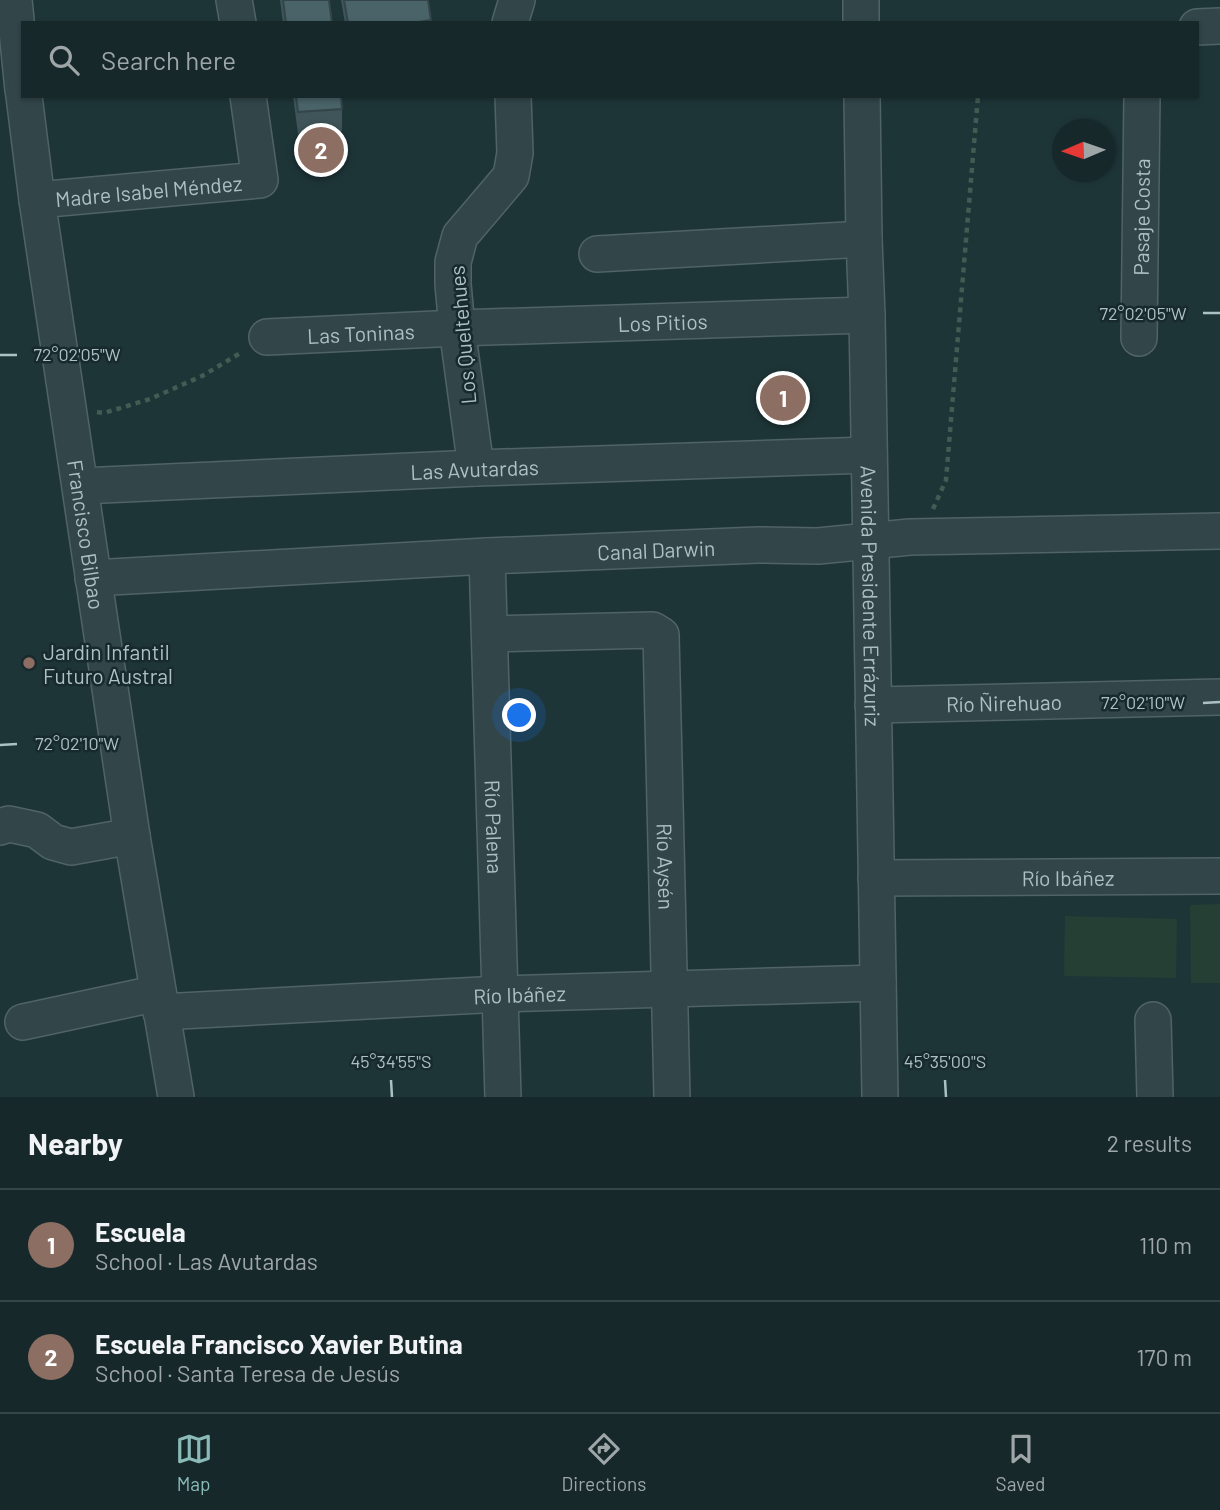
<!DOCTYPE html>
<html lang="en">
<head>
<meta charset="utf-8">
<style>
	body { margin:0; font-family:Barlow,sans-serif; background:#1f3032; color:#f1f3f6 }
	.compass { position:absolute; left:1052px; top:119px; width:63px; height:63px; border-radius:50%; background:#16282a; box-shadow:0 2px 5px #0004; rotate:268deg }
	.you { position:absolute; left:520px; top:716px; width:24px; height:24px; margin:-18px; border:5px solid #fff; border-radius:50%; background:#1a73e8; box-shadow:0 0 0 10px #1a73e833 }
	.badge { display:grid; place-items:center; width:46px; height:46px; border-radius:50%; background:#8bbbb9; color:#fff; font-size:23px; font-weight:700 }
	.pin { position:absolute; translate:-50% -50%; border:4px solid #fff; box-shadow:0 2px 7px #0006 }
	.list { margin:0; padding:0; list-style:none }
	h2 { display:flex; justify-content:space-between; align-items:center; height:91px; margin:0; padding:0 28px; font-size:30px }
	h2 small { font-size:23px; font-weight:400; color:#9ea6a8 }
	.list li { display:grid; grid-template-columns:46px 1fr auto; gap:21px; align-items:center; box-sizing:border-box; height:112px; padding:0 28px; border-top:2px solid #354447 }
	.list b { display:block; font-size:26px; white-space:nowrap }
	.list p { margin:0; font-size:23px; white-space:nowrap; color:#9ea6a8 }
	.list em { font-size:23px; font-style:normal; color:#9ea6a8 }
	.icon { flex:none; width:38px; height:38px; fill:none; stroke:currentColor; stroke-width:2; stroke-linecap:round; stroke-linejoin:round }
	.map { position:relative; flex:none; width:1220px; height:1097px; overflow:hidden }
	.search { position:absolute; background:#16282a; box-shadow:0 2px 5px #0004; left:21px; right:21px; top:21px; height:77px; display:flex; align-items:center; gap:18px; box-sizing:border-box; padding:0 24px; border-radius:0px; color:#9ea6a8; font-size:26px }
	.sheet { height:315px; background:#16282a }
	nav { display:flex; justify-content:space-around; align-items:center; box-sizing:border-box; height:98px; border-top:2px solid #354447; background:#16282a; font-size:19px; color:#9ea6a8 }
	nav a { display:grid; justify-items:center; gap:4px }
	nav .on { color:#8bbbb9 }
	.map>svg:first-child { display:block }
</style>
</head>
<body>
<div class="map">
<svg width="1220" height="1097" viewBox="0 0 1220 1097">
	<rect width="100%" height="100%" fill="#1e3538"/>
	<path fill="#253f34" d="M1220,904v79h-29l-1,-78z
		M1065,916l112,3 -1,59 -112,-2z"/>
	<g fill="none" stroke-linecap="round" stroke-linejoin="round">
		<defs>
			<g id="minor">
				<path d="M14,0l9,90"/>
				<path d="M234,0l4,23"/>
				<path d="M861,0v23"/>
				<path d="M510,23l7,-23"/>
				<path d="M1197,27l23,-1"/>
				<path id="s1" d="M24,96l13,104 95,636 44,261"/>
				<path id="s2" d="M862,96l2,143 3,76 13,782"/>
				<path id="s3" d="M37,200l223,-20 -12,-84"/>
				<path d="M597,254l267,-15"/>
				<path id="s4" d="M267,337l190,-9 410,-13"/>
				<path id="s5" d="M1139,338l3,-242"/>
				<path d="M476,468l-19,-140 -4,-44v-22l7,-26 51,-60 4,-23 -2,-57"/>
				<path id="s6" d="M81,486l395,-18 393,-13"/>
				<path id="s7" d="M487,556l16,541"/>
				<path id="s8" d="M93,578l394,-22 271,-11 60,1 92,-9 310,-6"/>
				<path id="s9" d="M490,634l163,-4 8,5 11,462"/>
				<path id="s10" d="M873,705l347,-8"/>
				<path d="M0,827l9,-3 28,6 16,12 18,5 61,-11"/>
				<path id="s11" d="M876,878l344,-2"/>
				<path id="s12" d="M161,1012l339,-18 378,-11"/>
				<path d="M1153,1020l2,77"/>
				<path d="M23,1022l135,-29"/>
			</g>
		</defs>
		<use href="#minor" stroke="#506367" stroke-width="38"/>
		<path stroke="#425b53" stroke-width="4.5" stroke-dasharray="5 5" stroke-linecap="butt" d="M97,412l7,1 46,-14 52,-23 40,-24
			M933,509l13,-29 32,-384"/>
		<use href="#minor" stroke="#324549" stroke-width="35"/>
	</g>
	<path fill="#3f5559" d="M280,0h49l3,23h-49z
		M341,0h87l3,23h-86z
		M293,96h48l1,13v22l-44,3z"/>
	<path fill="#496368" stroke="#334549" stroke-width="2" d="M283,0h46l3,23h-46z
		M344,0h84l3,20 -18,3h-65z
		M296,96h45l1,13 -44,3z"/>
	<path fill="none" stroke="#acc1c6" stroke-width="2.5" d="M1203,313h17M0,355h17M1203,703l17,-1M0,745l17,-1M391,1080l1,17M945,1080l1,17"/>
	<circle fill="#8d6e63" stroke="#182a2d" stroke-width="2.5" cx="29" cy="663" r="7"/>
	<g text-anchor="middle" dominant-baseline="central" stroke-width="5" stroke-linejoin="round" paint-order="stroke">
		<g font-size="21" fill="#acc1c6" stroke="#182a2d">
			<text stroke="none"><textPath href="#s3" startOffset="112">Madre Isabel Méndez</textPath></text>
			<text stroke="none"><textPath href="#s5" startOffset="121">Pasaje Costa</textPath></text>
			<text stroke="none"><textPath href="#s4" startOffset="396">Los Pitios</textPath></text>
			<text stroke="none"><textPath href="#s4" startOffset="94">Las Toninas</textPath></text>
			<text transform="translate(462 335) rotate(-95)">Los Queltehues</text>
			<text stroke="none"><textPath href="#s6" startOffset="394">Las Avutardas</textPath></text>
			<text stroke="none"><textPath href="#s1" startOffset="443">Francisco Bilbao</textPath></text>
			<text stroke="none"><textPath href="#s8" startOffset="564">Canal Darwin</textPath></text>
			<text stroke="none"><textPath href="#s2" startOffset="500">Avenida Presidente Errázuriz</textPath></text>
			<text stroke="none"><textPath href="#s10" startOffset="131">Río Ñirehuao</textPath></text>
			<text stroke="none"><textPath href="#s7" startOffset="271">Río Palena</textPath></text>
			<text stroke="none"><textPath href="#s9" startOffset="404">Río Aysén</textPath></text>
			<text stroke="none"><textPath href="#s11" startOffset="192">Río Ibáñez</textPath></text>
			<text stroke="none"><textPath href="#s12" startOffset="359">Río Ibáñez</textPath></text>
		</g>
		<g font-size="21" fill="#acc1c6" stroke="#182a2d" text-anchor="start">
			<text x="43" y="651">Jardin Infantil<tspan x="43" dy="24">Futuro Austral</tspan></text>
		</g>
	</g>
	<g font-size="18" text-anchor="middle" fill="#acc1c6" stroke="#182a2d" stroke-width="5" stroke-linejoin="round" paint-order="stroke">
		<text x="1143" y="320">72°02'05"W</text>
		<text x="77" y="361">72°02'05"W</text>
		<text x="1143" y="709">72°02'10"W</text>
		<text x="77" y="750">72°02'10"W</text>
		<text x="391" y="1068">45°34'55"S</text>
		<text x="945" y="1068">45°35'00"S</text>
	</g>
</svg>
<svg class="compass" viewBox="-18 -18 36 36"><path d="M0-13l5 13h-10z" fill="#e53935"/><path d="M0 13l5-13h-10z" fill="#9ea6a8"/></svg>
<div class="you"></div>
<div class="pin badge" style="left:783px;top:398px;background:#8d6e63">1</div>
<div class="pin badge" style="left:321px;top:150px;background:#8d6e63">2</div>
<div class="search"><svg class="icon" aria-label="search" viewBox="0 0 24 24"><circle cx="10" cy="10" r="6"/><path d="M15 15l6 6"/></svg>Search here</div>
</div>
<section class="sheet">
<h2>Nearby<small>2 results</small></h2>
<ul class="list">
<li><span class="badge" style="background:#8d6e63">1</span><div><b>Escuela</b><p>School · Las Avutardas</p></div><em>110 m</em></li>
<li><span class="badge" style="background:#8d6e63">2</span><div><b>Escuela Francisco Xavier Butina</b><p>School · Santa Teresa de Jesús</p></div><em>170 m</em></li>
</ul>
</section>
<nav>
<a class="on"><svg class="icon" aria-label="map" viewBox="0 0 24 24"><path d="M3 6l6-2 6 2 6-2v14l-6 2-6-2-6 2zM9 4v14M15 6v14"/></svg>Map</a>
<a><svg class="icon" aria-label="directions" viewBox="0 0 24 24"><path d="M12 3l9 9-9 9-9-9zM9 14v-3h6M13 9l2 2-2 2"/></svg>Directions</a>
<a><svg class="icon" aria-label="saved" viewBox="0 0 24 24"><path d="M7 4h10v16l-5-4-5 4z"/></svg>Saved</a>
</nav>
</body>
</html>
